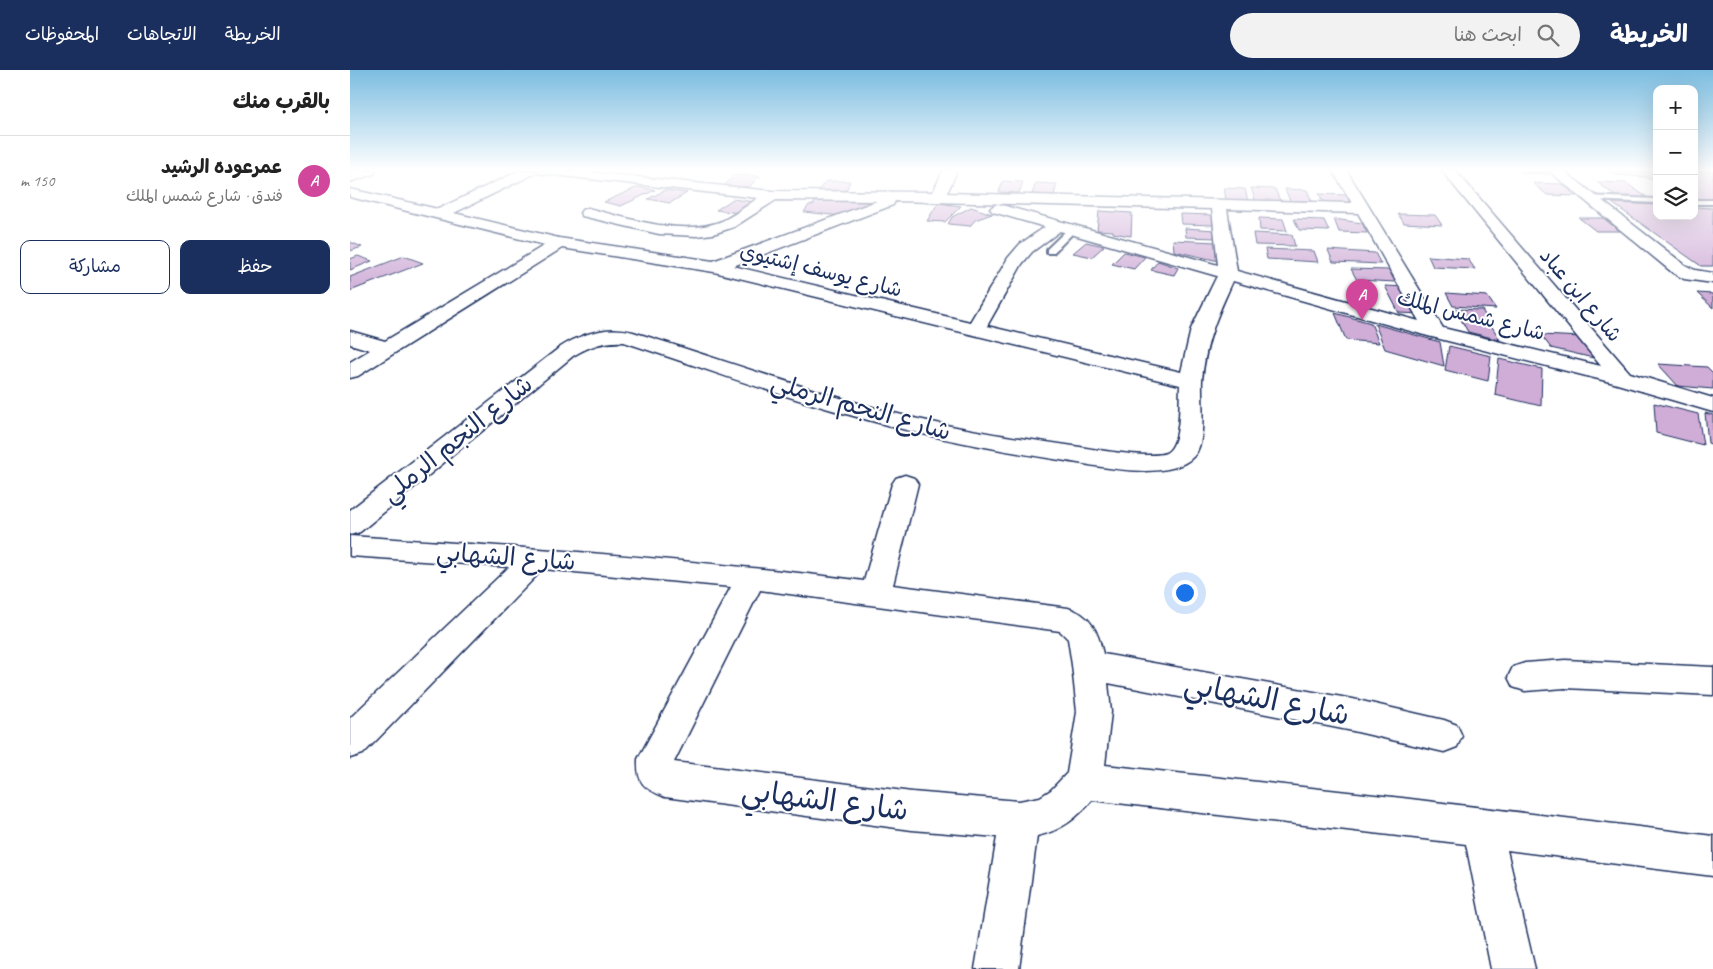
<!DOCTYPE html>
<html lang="ar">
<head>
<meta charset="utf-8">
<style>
	body { margin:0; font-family:Caveat,"Playpen Sans Arabic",sans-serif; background:#f2f2f2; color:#222; direction:rtl }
	.controls { position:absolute; right:15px; top:15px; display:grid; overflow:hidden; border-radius:10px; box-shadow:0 5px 20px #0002 }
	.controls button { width:45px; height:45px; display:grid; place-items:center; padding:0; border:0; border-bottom:1px solid #e0e0e0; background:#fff; color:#222; font:25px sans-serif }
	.you { position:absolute; left:834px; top:522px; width:18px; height:18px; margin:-12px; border:4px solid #fff; border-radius:50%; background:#1a73e8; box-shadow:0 0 0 8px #1a73e833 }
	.badge { display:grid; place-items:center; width:32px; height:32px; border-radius:50%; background:#1b2f5e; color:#fff; font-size:16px; font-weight:700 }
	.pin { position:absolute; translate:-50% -41px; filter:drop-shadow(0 1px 2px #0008) }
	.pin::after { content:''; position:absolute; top:26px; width:18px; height:15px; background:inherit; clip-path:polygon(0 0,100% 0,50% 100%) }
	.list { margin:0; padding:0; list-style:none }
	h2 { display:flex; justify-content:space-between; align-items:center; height:65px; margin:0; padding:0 20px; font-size:21px }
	h2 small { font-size:16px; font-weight:400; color:#767676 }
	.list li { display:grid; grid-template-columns:32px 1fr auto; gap:15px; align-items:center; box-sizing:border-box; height:90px; padding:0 20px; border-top:1px solid #e0e0e0 }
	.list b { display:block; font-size:19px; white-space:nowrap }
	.list p { margin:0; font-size:16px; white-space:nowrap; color:#767676 }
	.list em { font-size:16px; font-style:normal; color:#767676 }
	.actions { display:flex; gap:10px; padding:15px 20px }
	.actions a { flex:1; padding:11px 0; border:1px solid #1b2f5e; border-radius:10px; text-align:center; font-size:18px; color:#1b2f5e }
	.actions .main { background:#1b2f5e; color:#fff }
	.icon { flex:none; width:28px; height:28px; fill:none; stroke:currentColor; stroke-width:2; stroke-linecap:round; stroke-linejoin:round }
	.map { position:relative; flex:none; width:1363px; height:899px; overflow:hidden; direction:ltr }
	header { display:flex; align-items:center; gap:30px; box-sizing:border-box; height:70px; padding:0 25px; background:#1b2f5e; color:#fff }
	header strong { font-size:24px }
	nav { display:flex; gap:28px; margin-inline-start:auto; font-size:18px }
	.search { width:350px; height:45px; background:#f2f2f2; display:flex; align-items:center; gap:12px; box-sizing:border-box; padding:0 18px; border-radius:28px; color:#767676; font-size:19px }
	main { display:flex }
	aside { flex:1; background:#fff }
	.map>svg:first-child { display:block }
</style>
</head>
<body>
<header>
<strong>الخريطة</strong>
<div class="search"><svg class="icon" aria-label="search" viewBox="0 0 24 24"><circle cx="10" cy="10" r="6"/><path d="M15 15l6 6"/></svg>ابحث هنا</div>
<nav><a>الخريطة</a><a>الاتجاهات</a><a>المحفوظات</a></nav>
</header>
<main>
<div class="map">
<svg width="1363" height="899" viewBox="0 0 1363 899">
	<rect width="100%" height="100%" fill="#fff"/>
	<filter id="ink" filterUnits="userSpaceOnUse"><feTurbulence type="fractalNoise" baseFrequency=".02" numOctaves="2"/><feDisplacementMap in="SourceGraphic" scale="10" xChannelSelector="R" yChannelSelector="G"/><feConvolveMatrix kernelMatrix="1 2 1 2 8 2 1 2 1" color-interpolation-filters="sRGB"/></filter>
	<g filter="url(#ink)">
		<path fill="#cfadd7" stroke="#1b2f5e" d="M1170,101h25l4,3 -26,-1z
			M1259,101h48v11l-11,-5 -29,-2z
			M1344,101h19v30l-19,-1z
			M384,105l26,1 -11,11h-26z
			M476,111h24l-5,13 -29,-1z
			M653,111l20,1 -4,11 -20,-1z
			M1247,112l29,1 22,15h-30z
			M686,113l21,1 -3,11 -22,-1z
			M1183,113l29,1 15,12 -30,-1z
			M288,117l17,3 -34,16 -17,-4z
			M874,118l21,1 3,12 -22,-1z
			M901,118l24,1 6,14 -25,-1z
			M935,119l22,1 6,14 -22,-1z
			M315,120l22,3 -17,10 -22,-4z
			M969,124l27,1 5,9 -27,-1z
			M383,129l22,3 -16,11 -23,-3z
			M466,131l55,1 -4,5h-7l-19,9 -37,-4 5,-7h4z
			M588,133l23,3 -16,16 -18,-1z
			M1262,133l45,2v11h37v-9l19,1v58h-12z
			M621,137l21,7 -17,6 -5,6 -22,-2 4,-7z
			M749,141l33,2 -1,23 -18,-3v-2l-16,-1z
			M830,144l33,1 2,10 -34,-1z
			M1048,144l37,1 7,10 -38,-2z
			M909,148l24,1 4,12 -27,-1z
			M1229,148h24l17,13h-24z
			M944,149l30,1 5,11 -30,-1z
			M984,149l28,4 5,10 -28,-1z
			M835,158l30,2 1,8 -30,-1z
			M903,163l39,2 3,11 -40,-1z
			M823,170l43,2 3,19 -45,-10z
			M0,172l12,5 -12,4z
			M736,172l18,4 -12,11 -19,-4z
			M915,179l49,2 4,11 -51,-3z
			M978,180l47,3 6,11 -48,-2z
			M774,182l21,5 -11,12 -22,-5z
			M8,186l14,5 -22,9v-11z
			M54,186l19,7 -73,28v-14z
			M1078,186l40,3 7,10 -42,-2z
			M808,191l20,7 -4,7 -23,-5z
			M1001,199l38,1 6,12 -38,-2z
			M1035,216l21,1 15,27 -22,-1z
			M1096,223l41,3 9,13 -43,-3z
			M1347,223l16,1v14z
			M1105,239l27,1 18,30 -32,-8z
			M985,243l36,10 8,20 -33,-3z
			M1025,254l65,18 4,24 -59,-17z
			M1191,265l41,2 20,23 -51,-12z
			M1099,276l42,10 -3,25 -43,-11z
			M1149,289l43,10 -1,37 -46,-11z
			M1308,294l49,3 6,6v16l-35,-3z
			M1304,333l44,11 5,31 -47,-12z
			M1355,343l8,2v30l-5,-2z"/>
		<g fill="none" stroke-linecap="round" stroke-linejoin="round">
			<defs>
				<path id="lane" d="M1237,126l70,3v4l-67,-3h-3z
					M1344,130h19v4h-19z
					M719,158l7,2 -23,23h-6v-4z"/>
				<path id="street" d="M7,101h19l-2,3 -24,8v-9z
					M169,101h60l194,20 160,1 10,-21h14l-10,22 405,10 -19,-32h14l96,157 158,38 -159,-195h14l174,202 83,25v14l-99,-29 -186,-47 -195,-55c-16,35 -27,59 -31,99 -1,19 5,62 -8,76 -25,27 -96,10 -128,5 -63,-10 -125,-21 -187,-38 -86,-22 -170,-53 -255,-81 -20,-1 -34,4 -51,14l-213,176 -10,3v-25l209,-162c22,-14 48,-23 74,-16 87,27 173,58 261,81 61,16 123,25 186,34 18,3 72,12 86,6 16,-8 13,-52 14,-68l-466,-113 -152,-24 -204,128 -8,2v-16l20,-12 -20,-6v-13l35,10 160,-96 -195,-48v-8l88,20zM186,103l222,25c-12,8 -23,17 -36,23 -39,16 -95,-3 -134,-13l-6,2 -2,3 2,3 77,18 37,2 17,-2 21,-7 42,-27 101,1 -164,60 -154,-23 -105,-25zM545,131l317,8 6,56 -220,-61 -5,2 -3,3 3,3 52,15 -25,17 -12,14 -38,64 -237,-56 160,-61zM877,139l131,4 61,108 -182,-50zM710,161l157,45 -26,53 -10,43 -194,-46 35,-62 10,-12z
					M1199,101h15l121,94 10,5 18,3v10l-29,-4 -11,-6z
					M555,405l9,3 4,6 -25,101 175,23c23,7 30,23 35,46l250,45 91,21 13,5 5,11 -5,11 -13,5 -91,-21 -245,-48 3,29 -6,53 297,33 311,38v40l-206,-26 28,119h-44l-25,-125 -374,-44c-15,18 -31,31 -55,36l-18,133h-44l22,-132 -85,-7 -247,-33c-22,-9 -28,-14 -27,-38l93,-172 -188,-18 -180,185 -13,4v-40l159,-151 -159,-11v-20c172,11 343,23 514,45l28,-97 4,-6zM410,520l300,41 8,8 4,26 5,47 -10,61 -16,17 -11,7 -21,4 -107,-9 -238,-30z
					M1215,590l148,7v28l-148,-7 -40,3 -12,-4 -5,-10 5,-10 12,-4z"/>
			</defs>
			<use href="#lane" stroke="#1b2f5e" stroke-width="4"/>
			<use href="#street" stroke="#1b2f5e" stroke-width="3"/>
			<use href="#lane" fill="#fff" fill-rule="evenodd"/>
			<use href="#street" fill="#fff" fill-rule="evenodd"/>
		</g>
	</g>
	<linearGradient id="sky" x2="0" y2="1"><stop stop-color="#7cbde0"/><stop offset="0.44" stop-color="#fff"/><stop offset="1" stop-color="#fff" stop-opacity="0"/></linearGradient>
	<rect width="1363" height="227" fill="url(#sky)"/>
	<g text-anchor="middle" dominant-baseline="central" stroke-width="4" stroke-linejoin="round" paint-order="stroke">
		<g font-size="21" fill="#1b2f5e" stroke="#fff">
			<text transform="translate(471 200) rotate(14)">شارع يوسف إشتيوي</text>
			<text transform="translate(1231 225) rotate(50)">شارع ابن عباد</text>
			<text transform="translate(1121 245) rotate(14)">شارع شمس الملك</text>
		</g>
		<g font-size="25" fill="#1b2f5e" stroke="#fff">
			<text transform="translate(511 337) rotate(16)">شارع النجم الرملي</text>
			<text transform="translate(107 369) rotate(-39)">شارع النجم الرملي</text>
			<text transform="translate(156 487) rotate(4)">شارع الشهابي</text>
		</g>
		<g font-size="30" fill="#1b2f5e" stroke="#fff">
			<text transform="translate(917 629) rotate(11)">شارع الشهابي</text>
			<text transform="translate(475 730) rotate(7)">شارع الشهابي</text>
		</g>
	</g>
</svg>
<div class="controls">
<button>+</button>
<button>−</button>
<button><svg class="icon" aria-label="layers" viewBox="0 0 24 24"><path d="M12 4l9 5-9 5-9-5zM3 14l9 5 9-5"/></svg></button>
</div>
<div class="you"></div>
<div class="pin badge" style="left:1012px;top:250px;background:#d1479c">A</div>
</div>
<aside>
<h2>بالقرب منك<small></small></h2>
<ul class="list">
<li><span class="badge" style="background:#d1479c">A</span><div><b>عمرعوده الرشيد</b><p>فندق · شارع شمس الملك</p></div><em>150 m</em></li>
</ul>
<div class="actions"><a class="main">حفظ</a><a>مشاركة</a></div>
</aside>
</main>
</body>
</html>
